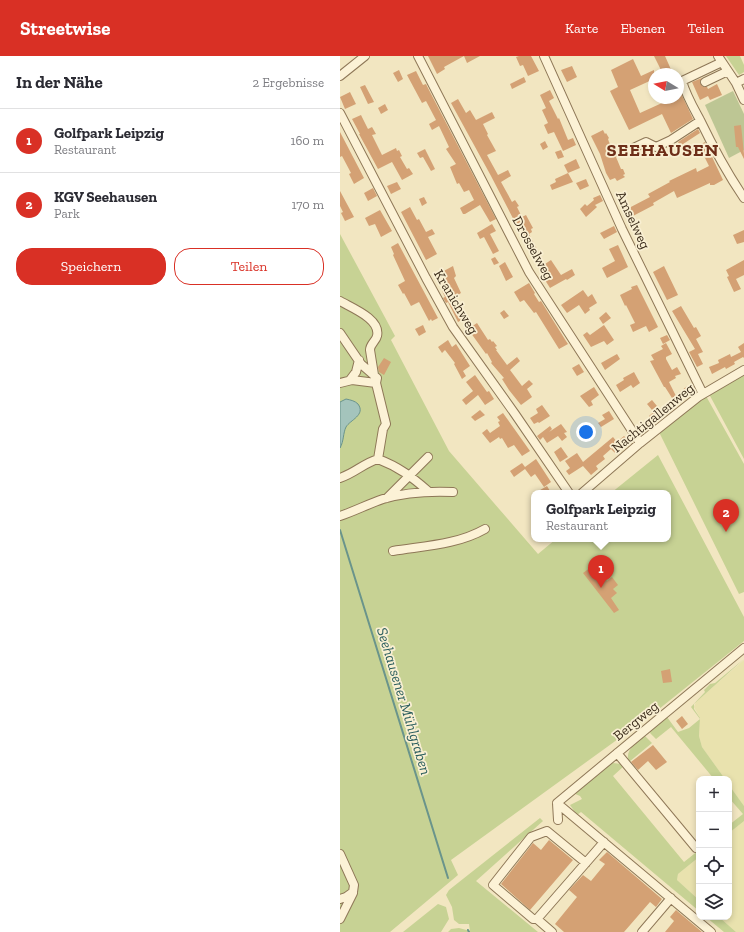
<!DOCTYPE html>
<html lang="de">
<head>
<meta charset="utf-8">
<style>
	body { margin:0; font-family:"Zilla Slab",serif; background:#f7f7f7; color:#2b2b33 }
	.controls { position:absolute; right:12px; bottom:12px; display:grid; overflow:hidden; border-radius:8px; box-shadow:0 2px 6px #0003 }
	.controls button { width:36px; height:36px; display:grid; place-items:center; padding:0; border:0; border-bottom:1px solid #e1e1e2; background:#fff; color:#2b2b33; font:20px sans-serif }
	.compass { position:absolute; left:308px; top:12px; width:36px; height:36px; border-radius:50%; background:#fff; box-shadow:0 2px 6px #0003; rotate:280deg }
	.you { position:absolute; left:246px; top:376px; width:14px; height:14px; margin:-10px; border:3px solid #fff; border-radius:50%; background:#1a73e8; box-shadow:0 0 0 6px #1a73e833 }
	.badge { display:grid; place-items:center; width:26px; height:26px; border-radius:50%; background:#d93025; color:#fff; font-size:13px; font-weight:700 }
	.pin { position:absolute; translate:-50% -33px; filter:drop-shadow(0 1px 2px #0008) }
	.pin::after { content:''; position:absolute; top:21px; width:14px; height:12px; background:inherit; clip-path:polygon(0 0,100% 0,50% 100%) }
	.popup { position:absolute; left:191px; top:434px; width:140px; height:52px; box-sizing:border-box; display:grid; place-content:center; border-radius:8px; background:#fff; filter:drop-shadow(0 1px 3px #0005); font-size:13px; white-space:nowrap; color:#7c7c81 }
	.popup b { font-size:15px; color:#2b2b33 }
	.popup::after { content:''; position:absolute; left:50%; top:100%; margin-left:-8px; border:8px solid transparent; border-top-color:#fff }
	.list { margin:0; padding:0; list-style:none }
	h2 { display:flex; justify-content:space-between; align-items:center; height:52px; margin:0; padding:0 16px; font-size:17px }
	h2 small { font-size:13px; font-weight:400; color:#7c7c81 }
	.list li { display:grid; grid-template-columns:26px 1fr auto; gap:12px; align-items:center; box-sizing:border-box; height:64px; padding:0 16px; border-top:1px solid #e1e1e2 }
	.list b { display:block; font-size:15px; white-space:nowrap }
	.list p { margin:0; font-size:13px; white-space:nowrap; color:#7c7c81 }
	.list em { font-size:13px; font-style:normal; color:#7c7c81 }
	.actions { display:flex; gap:8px; padding:12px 16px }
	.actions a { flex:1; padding:9px 0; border:1px solid #d93025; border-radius:16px; text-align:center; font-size:14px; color:#d93025 }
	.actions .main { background:#d93025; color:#fff }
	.icon { flex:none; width:22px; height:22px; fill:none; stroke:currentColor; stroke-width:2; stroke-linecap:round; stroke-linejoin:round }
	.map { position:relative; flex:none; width:404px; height:876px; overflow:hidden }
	header { display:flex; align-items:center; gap:24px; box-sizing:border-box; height:56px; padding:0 20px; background:#d93025; color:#fff }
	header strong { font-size:19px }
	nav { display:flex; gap:22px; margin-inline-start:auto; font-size:14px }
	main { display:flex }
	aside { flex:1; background:#fff }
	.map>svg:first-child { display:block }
</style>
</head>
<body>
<header>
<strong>Streetwise</strong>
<nav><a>Karte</a><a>Ebenen</a><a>Teilen</a></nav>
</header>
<main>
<aside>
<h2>In der Nähe<small>2 Ergebnisse</small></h2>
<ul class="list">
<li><span class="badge">1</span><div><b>Golfpark Leipzig</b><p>Restaurant</p></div><em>160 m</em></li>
<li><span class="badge">2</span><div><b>KGV Seehausen</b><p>Park</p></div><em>170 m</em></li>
</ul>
<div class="actions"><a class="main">Speichern</a><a>Teilen</a></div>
</aside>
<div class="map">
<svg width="404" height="876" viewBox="0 0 404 876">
	<rect width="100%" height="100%" fill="#f2e6c1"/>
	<path fill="#e9e2ae" d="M404,604v146l-15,-21v-6h-4l-23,-32 -3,-11 1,-18 -6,-11 2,-5z
		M404,765v111h-8l-17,-15h10v-84z
		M359,801v43l-22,-20 1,-6z"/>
	<path fill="#c7d294" d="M386,0h14l4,9v7l-5,3z
		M0,178l55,102 -4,4 58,111 89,103 18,-15h112v-46h-57l47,-38 86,162v24l-90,72 -203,147 7,15 -68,57h-50z
		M404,317v86l-35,-65z
		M366,340l38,68v128l-5,2 -80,-162z
		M404,603l-50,45v5l6,9 -1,18 3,11 23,32h-11l-43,-52 -15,12 -6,-6 1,-3 16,-13 11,15 11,-4 11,-9 -9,-12 14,-15 -1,-2 6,-6 5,-1z
		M305,680l7,7 -23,19c-5,-12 8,-20 16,-26z
		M273,707l8,1 3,2 -11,10 71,86 15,-12v7l-21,17 -1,6 22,20v11l-118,-99 -4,3 -7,-10 12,-6 -2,-3 -7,-3 33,-27z
		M389,729l15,21v15l-15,12v-8l14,-11 -14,-16z
		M200,762l3,3 -67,60 62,51h-90l3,-3 8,-1 11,3 -1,-7h-10l-5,-4 -2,-13 -6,-12 3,-5z
		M98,848l8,3 3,12 -8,13h-38z
		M366,861h13l17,15h-12z"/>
	<path fill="#bdc694" d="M393,35l11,23v36l-15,8 -24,-53z"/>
	<path fill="#a4c4bc" stroke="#6a948b" d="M6,343c5,1 9,2 12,5 8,11 -8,16 -12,23 -3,6 -2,14 -6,21v-46z"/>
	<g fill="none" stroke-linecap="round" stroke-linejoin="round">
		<path stroke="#6a948b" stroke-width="2" d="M0,474l108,348
			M128,874l1,2"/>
	</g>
	<path fill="#d4a174" d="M88,0h52l-13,7 -3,-7 -20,11 1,2 -8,5z
		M179,0h12l8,15 -11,5 -5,-11 -3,1 -4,-9z
		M314,0h11l8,18h-10z
		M293,3l8,17 13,-6v9l-24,11 10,23 33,-15h5v-11l15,32 -22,14 -9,-19 -33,16 -19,-39 8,-4 -7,-17z
		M232,10l5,11 -10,5 -6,-12z
		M59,14l4,9 -5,3 -5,-9z
		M76,15l7,14 3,-1 3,6 67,129 -6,3 -10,-17 -15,9h-2l-3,-6 14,-8 -5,-10 -5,2 -5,-9 -2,1 -7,-17 6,-3 -10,-15 3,-2 -10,-21 -7,4 -3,-6 7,-4 -10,-19 -4,2 -15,-28z
		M184,21l2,5 -14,7 -2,-5z
		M362,22l-2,4 2,4 5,1 1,2 9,-5 5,11 -12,5 -2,-4 -8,4 -8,-18z
		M25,29l9,17 -6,2 -8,-17z
		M210,34l4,8 -5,3 9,18 1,-1 9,22 5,-2 3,7 -13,6 -9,-19 -6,2 -4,-9 4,-2 -6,-13 4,-2 -6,-13z
		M10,36l6,12 -11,5 -5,-12z
		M118,43l8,14 4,-3 6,10 16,-8 3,6 -12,6 5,10 -1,1 9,16 -9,4 11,20 10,-5 3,6 -10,6 11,20 3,-2 4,6 -2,1 5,10 4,-2 7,13 -2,1 1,3 -3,2 16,30 6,-4 10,15 11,-6 3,6 -8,5 -1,-1 -16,9 -5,-8 3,-1 -16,-24 -41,-79 -40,-73z
		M45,48l3,6 -7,4 -3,-6z
		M21,59l7,14 4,-2 4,7 -4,1 10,20 14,-7 1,3 2,-1 3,6 -2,1 7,12 2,-1 4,6 -11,6 -10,-18 -14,7 -19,-35h1l-8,-15z
		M401,69l3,29v5l-6,-12h-2l-2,-21z
		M358,73l2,4 -20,13 -2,-4z
		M263,74l2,4 1,-1 3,5 -1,1 1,3 8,14 -1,1 5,12h2l2,5 -2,1 2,2 -8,4 -2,-3 -5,2 -4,-7 -6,-19 -9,-18z
		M0,76l24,46 -10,6 -5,-10 2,-1 -9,-17 -2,1z
		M205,85l3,6 -5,3 -3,-6z
		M365,86l18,38 -9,5h-4v-2l-33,15 -3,-7 -21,12 1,2 -23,12 -4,-8 23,-12 -2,-3 22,-12 -1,-1 27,-13 1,4 12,-6 -8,-16 -9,4 -2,-4z
		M85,93l10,20 -4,2 -8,-14 -3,1 -3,-5z
		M221,94l3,7 -6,2 -3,-7z
		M236,103l4,9 -12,5 5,9 -21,8 -2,-5 6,-3 -1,-3 13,-6 -4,-8z
		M246,123l3,7 -9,4 -4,-7z
		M57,126l4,7 -10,5 -4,-8z
		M33,132l4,8 -9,5 -4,-8z
		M0,135l14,26 -9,4 -4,-8 2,-1 -3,-6z
		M260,139l3,6 -8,4 2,2 -11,10 -6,-8 5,-5 2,2 7,-6 -1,-2z
		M84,141l3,6 -5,3 -3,-7z
		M70,151l7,13 2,-1 7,13 6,-3 3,5 -7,3 9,17 -11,6 -25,-48z
		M40,154l12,21 -11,6 -6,-13 -6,2 -4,-8z
		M152,168l4,7 -6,3 9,17 -6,3 -9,-17 -4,2 -3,-6z
		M274,170l3,6 -13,7 -4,-6z
		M404,174v12l-7,2 -4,-9z
		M58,187l40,75 -6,3 -1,-2 -2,2 -10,-19 -8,4 -7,-13 -1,1 -5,-9 7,-4 -12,-26 1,-1 -3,-7z
		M278,189l10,22 -21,11 -5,-10 13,-7 -6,-12z
		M155,201l4,6 -5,2 -3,-6z
		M404,204v15l-8,4 5,10 -7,3 -7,-15 2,-1 -3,-6z
		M165,206l8,15 -7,4 -7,-15z
		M113,210l3,10 -2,2 7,15 -5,3 11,21 -9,5 -10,-20 -2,1 -3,-5 2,-1 -3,-6 5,-3 -7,-15z
		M324,210l14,29 -11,5 -14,-28z
		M189,227l6,10 -1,1 5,8 2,-1 25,40 2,3 -9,5 -23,-37 -2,1 -10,-13 -4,2 -6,-10z
		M297,229l21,42 -9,5 -3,-6 -13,6 -3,-7 5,-2 -9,-18 -1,1 -5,-11 12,-6 -1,-2z
		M243,234l5,7 4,-3 5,9 -8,5 1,2 -5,4 -6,-9 -12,8 -6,-8z
		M341,250l13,22 2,-1 5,9 -5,3 7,13 -5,2 5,10 -6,3 -8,-15 6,-3 -23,-38z
		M164,254l5,6 -5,3 -4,-6z
		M266,256l5,6 -8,6 -4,-6z
		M137,267l11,17 2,-1 2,3 1,-1 4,5 -2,1 2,3h-1l11,15 10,-8 3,4 -10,9 12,16 7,-6 4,4 -6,5 5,8 -11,8 -12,-15 -7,-11 2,-1 -13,-15 1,-1 -5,-9 -1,1 -18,-25z
		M83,269l3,7 -7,4 -4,-7z
		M264,269l10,15 -7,5 -3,-4 -13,6 -8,-12 4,-3 3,3z
		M327,279l3,5 -7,4 -3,-6z
		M108,284l4,7 4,-3 14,22 -7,5 3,5 -4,3 -8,-15 1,-1 -10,-13 -3,3 -4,-6z
		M326,287l6,11 -6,3v2l6,11 5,-3 4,7 -6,2 1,2 -7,4 7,14 -4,2 -7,-11h-1l-14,-26 4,-1 -3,-5 12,-6 -2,-3z
		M404,287v15l-1,-1 -9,5 1,2 -9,5 -1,-2 -13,7 -3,-7 10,-4 -1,-3 12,-6 1,3 10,-5 -3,-5z
		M277,298l3,5 -15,11 -4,-7z
		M44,302l7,4 -7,13 -5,-3 -1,-5z
		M239,308l5,8 -7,4 -5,-8z
		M294,316l6,11 -7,5 -2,-3 -11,7 -4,-7 8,-5 -1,-2z
		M135,319l12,17 2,-1 5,8 -9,6 -7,-10 -12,10 -4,-5 11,-9 -7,-9z
		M347,330l4,6 -7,6 -5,-5z
		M254,331l5,8 -8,6 2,4 -4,2 -9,-11z
		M312,344l5,6 -5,4 -5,-6z
		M202,349l8,11 -11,7 -1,-1 -4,2 -4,-6 8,-5 -2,-4z
		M317,353l5,7 -17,16 -4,-7 10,-7 -2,-2z
		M140,354l5,5 -10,6 -4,-4z
		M269,355l5,8 -13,8 -3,-4 7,-4 -3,-4z
		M163,357l27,38 -8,5 -8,-11 -6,3 -6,-10 -2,1 -1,-2 -9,6 -8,-10 5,-4 3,4 10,-7 -2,-4 2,-1 -3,-4z
		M221,368l6,8 -3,1 3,4 -5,4 -4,-5 -11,7 -4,-6 -3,3 -3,-4 13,-10 2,3 -3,3z
		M284,380l5,5 -14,12 -4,-4 -8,7 2,3 -9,7 2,3 -7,6 -8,-9 -14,9 -3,-4 4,-3 -5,-7 12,-8 6,9 30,-25 4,5z
		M221,391l7,10 -8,5 -6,-10z
		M196,403l15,23 -7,5 -9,-13 -4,3 -6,-8 -11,8 -4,-6 12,-8 3,4z
		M207,430l3,5 -2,2h-13z
		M255,508l12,17 5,-4 6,8 -5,4 4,4 -6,5 8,12 -5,3 -31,-40z
		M330,613l2,13 -9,1 -2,-12z
		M342,660l6,8 -6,5 -6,-8z
		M313,689l14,17 -11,8 -8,-9 -10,9 -7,-8z
		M209,784l24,20 -43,50 -29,-26 32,-41 8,7z
		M267,796l55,47 -6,8 -6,-5 -26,30h-60l-9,-8 22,-27 -8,-7 14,-15 8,6 14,-17 -6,-4z
		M336,854l26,22h-37l9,-11 -4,-4z"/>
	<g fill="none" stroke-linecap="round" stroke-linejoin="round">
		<defs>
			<path id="minor" d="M78,0l111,216 111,171
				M204,0l78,173 81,165
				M378,0l18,27 8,17
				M382,6l-40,19c4,14 11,26 18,39 13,27 27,53 44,78
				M0,20l25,-20
				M365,26l23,-11
				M396,27l8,-4
				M0,57l86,165 27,49 62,87 54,79
				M289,94l17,-8 10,5 15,-7 29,-19
				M0,245c12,7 41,18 37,35 -1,5 -7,8 -7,14l4,25
				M0,277l21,31 16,14 -1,5 10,41 -3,5 -5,30
				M10,324l6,-8 3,-12
				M0,327l12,-3 24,3
				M0,422c15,-5 24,-15 38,-19 21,8 34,18 50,32
				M242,437l58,-50 58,-46 46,-27
				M47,442l41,-41
				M0,460c15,-5 28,-12 43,-17 23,-7 46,-8 70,-7
				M53,495c30,-5 64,-6 92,-22
				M277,697l79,95
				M217,747l154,129
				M218,764l-1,-17 187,-155
				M0,798l14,31 -1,7 -7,5 -6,2
				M0,863l13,-26
				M197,863h-4l-40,-34 38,-48 16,-6 39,32
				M212,876l-15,-13 67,-77
				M302,876l29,-34"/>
		</defs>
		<use href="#minor" stroke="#8e7757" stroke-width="10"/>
		<use href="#minor" stroke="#fcf2d6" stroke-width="8"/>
	</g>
	<g text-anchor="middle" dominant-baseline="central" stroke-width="3.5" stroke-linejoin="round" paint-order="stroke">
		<g font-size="14" fill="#3c2d1c" stroke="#f9efd2">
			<text transform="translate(293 164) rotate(65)">Amselweg</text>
			<text transform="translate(193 192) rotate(61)">Drosselweg</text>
			<text transform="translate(116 246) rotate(59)">Kranichweg</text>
			<text transform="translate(313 362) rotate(-39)">Nachtigallenweg</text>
			<text transform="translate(296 665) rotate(-39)">Bergweg</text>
		</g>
		<g font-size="15" font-style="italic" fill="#2a5d5d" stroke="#f9efd2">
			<text transform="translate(64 645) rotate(73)">Seehausener Mühlgraben</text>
		</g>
		<g font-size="18" font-weight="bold" letter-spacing="1" fill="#6d2e18" stroke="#f9efd2">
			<text x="323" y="94">SEEHAUSEN</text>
		</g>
	</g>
</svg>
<div class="controls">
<button>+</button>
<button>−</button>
<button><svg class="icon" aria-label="locate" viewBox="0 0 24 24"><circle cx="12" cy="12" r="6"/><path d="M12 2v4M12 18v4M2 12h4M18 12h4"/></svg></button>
<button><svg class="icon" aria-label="layers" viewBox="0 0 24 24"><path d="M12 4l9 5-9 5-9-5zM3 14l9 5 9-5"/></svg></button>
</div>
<svg class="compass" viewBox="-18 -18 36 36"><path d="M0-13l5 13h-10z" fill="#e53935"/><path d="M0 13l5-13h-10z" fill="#7c7c81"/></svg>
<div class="you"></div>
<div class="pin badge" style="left:261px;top:532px">1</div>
<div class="popup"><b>Golfpark Leipzig</b>Restaurant</div>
<div class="pin badge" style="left:386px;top:476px">2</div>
</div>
</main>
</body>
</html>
